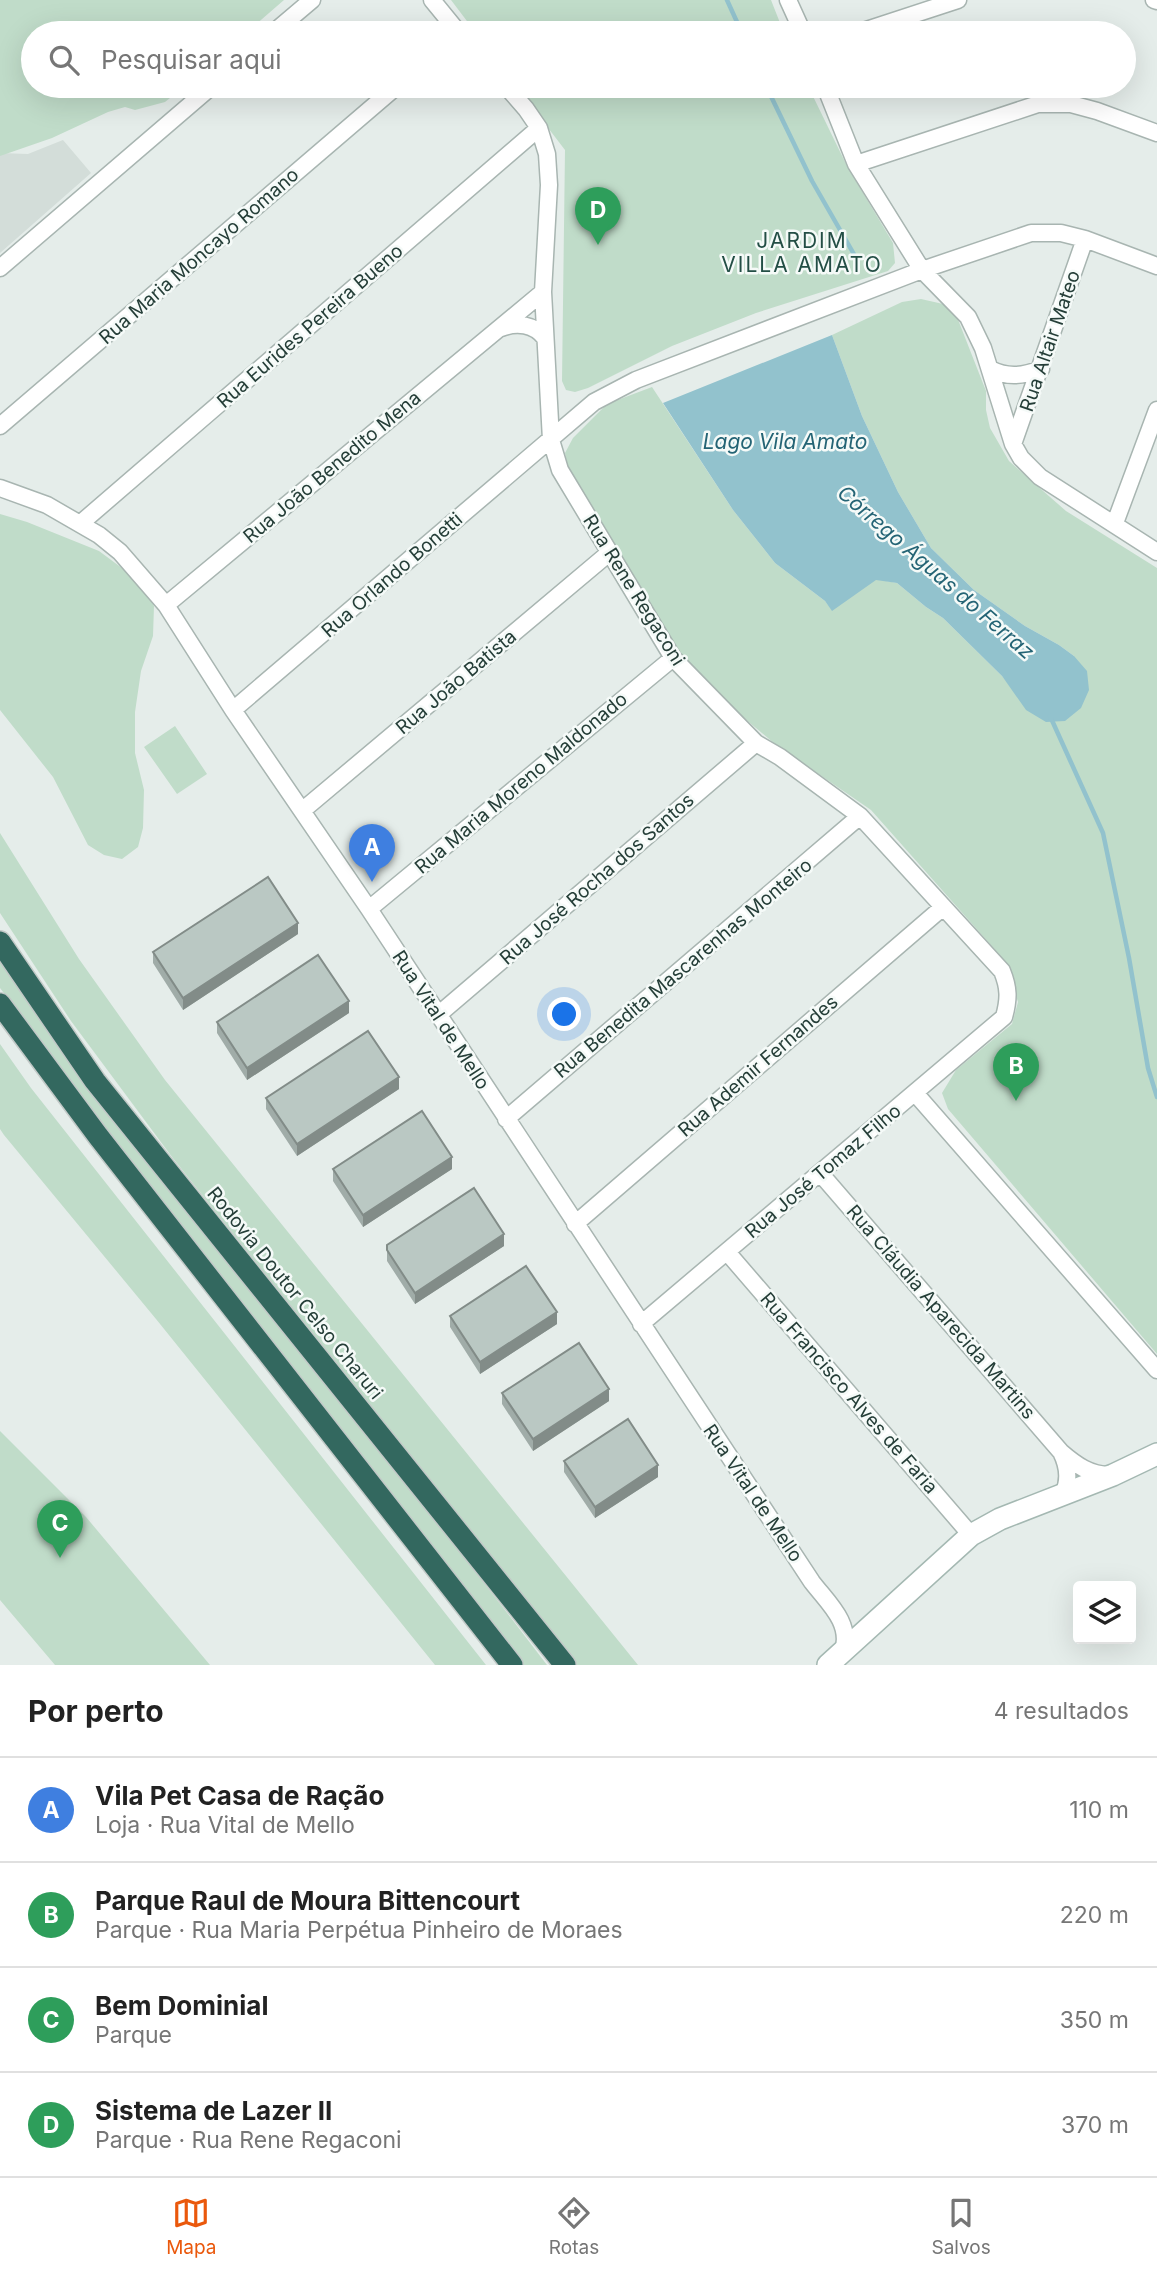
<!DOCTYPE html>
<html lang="pt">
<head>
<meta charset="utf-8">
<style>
	body { margin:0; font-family:Inter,sans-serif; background:#f6f6f6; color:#222 }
	.controls { position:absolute; right:21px; bottom:21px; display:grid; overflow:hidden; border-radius:7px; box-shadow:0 7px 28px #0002 }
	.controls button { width:63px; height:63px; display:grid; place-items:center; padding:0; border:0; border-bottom:2px solid #e0e0e0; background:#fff; color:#222; font:35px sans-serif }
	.you { position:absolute; left:565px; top:1015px; width:24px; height:24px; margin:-18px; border:5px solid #fff; border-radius:50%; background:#1a73e8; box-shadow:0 0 0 10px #1a73e833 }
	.badge { display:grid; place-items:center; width:46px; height:46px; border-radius:50%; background:#ea580c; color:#fff; font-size:23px; font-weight:700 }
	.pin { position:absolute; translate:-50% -58px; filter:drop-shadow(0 2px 4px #0008) }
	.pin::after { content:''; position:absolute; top:37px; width:24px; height:21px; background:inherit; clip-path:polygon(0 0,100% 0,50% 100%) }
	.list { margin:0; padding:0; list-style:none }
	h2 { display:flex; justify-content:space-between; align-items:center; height:91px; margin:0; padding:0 28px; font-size:30px }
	h2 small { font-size:23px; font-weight:400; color:#767676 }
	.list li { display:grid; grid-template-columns:46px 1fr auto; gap:21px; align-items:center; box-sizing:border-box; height:105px; padding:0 28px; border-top:2px solid #e0e0e0 }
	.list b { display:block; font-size:26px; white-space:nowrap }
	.list p { margin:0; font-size:23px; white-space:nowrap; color:#767676 }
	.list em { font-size:23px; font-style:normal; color:#767676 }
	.icon { flex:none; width:38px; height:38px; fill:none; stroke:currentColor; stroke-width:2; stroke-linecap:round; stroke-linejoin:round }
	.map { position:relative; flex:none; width:1157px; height:1665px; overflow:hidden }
	.search { position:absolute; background:#fff; box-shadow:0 7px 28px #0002; left:21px; right:21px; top:21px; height:77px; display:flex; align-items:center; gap:18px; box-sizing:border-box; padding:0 24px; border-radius:38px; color:#767676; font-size:26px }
	.sheet { height:511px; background:#fff }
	nav { display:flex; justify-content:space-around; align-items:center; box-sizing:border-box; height:98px; border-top:2px solid #e0e0e0; background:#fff; font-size:19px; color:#767676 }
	nav a { display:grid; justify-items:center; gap:4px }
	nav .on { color:#ea580c }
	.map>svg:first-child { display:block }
</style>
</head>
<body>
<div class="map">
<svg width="1157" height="1665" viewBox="0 0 1157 1665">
	<rect width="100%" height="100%" fill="#e5edea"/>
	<path fill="#d3ddd9" d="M63,140l28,33 -91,80v-100l28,1z"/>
	<path fill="#c0dcc9" d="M0,0h284l-38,33h-213v53h152l-20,16 -30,8 -10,-3 -17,5 -56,26 -52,18z
		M451,0h320l13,33h-308z
		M516,86h292l39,80 46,77 2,20 -7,8 -132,42 -84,33 -84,42 -13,4 -9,-2 -4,-9 3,-231z
		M921,299l22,5 14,13 29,74v19l4,18 19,33 57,50 91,57v786l-209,-245 -6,-16 14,-23 56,-46 6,-22 -13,-41 -134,-151 -96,-66 -50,-42 -49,-53 -108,-181 -3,-15 8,-15 34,-34 45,-17 81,123 42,53 50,38 7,9 44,-31 21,4 29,24 17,11 59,58 12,15 60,-35 -15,-11 -34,-19 -51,-36 -43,-42 -33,-56 -36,-76 -30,-81 70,-33z
		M0,514l27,8 72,29 31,23 13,14 11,18 -1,30 -12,35 -6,41v41l9,37 -1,38 -5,19 -16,12 -18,-4 -16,-10 -35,-68 -53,-67z
		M175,726l32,48 -30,20 -33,-47z
		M0,833l79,126 86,121 473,585h-62l-404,-508 -101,-136 -71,-108z
		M0,959l508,655 39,51h-23l-301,-381 -223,-296z
		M0,1044l31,44 455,577h-51l-279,-346 -152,-184 -4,-6z
		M0,1431l86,86 124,148h-155l-55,-65z"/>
	<path fill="#92c2cd" d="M832,335l30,81 36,76 33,56 43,42 51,36 34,19 15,11 13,15 2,19 -8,18 -16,13 -19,1 -20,-12 -24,-34 -59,-58 -17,-11 -29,-24 -21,-3 -44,31 -7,-10 -50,-38 -42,-53 -70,-107z"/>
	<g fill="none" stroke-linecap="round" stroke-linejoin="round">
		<path stroke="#92c2cd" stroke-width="4.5" d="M727,0l15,33
			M766,86l46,95 43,75
			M1050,716l53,117 26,125 19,110 9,29"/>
		<defs>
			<path id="street" d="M432,0l27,33
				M788,0l15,33
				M1154,0l3,1
				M273,33l39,-33
				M857,33l101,-33
				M506,86l20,23 13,19 8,26 2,31 -6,107 8,148 9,30 113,188 83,85 24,14 80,59 142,155c7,17 7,28 2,46l-363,307
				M825,86l31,78 66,106 46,47 15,31 30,96 8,14 19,19 117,75
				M856,164l182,-60h33l26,7 60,22
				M0,268l212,-182
				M501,328c16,-6 33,-4 44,10
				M990,369c18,9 33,7 51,0
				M0,426l397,-340
				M1013,444l72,-205
				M0,488l47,17 52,30 21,17 46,53 67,105 136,199 443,673c16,21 40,41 31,69
				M81,523l458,-395
				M1115,523l42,-113
				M166,605l377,-313
				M233,710l361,-308 42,-22 286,-110 109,-37h30l24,6 72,27
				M303,810l306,-257
				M369,909l304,-251
				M438,1015l318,-272
				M915,1093l242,277
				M506,1119l354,-303
				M820,1173l241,279c15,13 29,23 49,23
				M575,1224l367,-316
				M727,1252l244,283
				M1061,1452c7,14 9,28 2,42"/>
			<path id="secondary" d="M828,1665l143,-130 29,-16 113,-44 44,-21"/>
			<path id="highway" d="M0,942l95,139 470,584
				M0,1004l98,132 414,529"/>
		</defs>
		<use href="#street" stroke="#a8b5b1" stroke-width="19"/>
		<use href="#secondary" stroke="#a4b8b2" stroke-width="24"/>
		<use href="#highway" stroke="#c2c9c7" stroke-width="24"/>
		<use href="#street" stroke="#fff" stroke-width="16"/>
		<use href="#secondary" stroke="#fff" stroke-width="21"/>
		<use href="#highway" stroke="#33685f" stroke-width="21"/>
	</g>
	<path fill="#a0aca8" d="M298,934l-115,76 -30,-47v-11z
		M349,1013l-102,67 -30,-47v-11z
		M399,1089l-102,67 -31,-47v-11z
		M333,1169h119l-89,58 -30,-46z
		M387,1245l117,1 -89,58 -28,-43z
		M450,1316l107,8 -77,50 -30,-47z
		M502,1393l107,8 -76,50 -31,-47z
		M564,1461l94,16 -63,41 -31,-46z"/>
	<path fill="#828c88" d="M298,923v11l-115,76v-12z
		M349,1001v12l-102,67v-12z
		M399,1077v12l-102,67v-12z
		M452,1157v12l-89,58v-12z
		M504,1234v12l-89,58v-11z
		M557,1312v12l-77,50v-12z
		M609,1389v12l-76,50v-12z
		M658,1465v12l-63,41v-11z"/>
	<path fill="#bac8c3" stroke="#828c88" stroke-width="2" d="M268,877l30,46 -115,75 -30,-46z
		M318,955l31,46 -102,67 -30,-46z
		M368,1031l31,46 -102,67 -31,-46z
		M422,1111l30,46 -89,58 -30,-46z
		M474,1188l30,46 -89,59 -28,-43v-5z
		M526,1266l31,46 -77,50 -30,-46z
		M579,1343l30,46 -76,50 -31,-46z
		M628,1419l30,46 -63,42 -31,-46z"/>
	<g text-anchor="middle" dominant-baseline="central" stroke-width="5" stroke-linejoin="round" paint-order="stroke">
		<g font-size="19" fill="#253e38" stroke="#f5faf8">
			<text transform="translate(199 256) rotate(-41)">Rua Maria Moncayo Romano</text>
			<text transform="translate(310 326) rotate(-41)">Rua Eurides Pereira Bueno</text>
			<text transform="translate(1050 341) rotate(-71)">Rua Altair Mateo</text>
			<text transform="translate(332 467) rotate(-40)">Rua João Benedito Mena</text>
			<text transform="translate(392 575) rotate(-41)">Rua Orlando Bonetti</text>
			<text transform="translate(634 590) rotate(58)">Rua Rene Regaconi</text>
			<text transform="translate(456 682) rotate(-40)">Rua João Batista</text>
			<text transform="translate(521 783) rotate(-40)">Rua Maria Moreno Maldonado</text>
			<text transform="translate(597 879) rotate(-41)">Rua José Rocha dos Santos</text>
			<text transform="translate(683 968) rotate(-40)">Rua Benedita Mascarenhas Monteiro</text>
			<text transform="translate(441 1020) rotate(57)">Rua Vital de Mello</text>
			<text transform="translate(758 1066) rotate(-41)">Rua Ademir Fernandes</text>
			<text transform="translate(823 1171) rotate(-40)">Rua José Tomaz Filho</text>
			<text transform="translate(295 1293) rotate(51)">Rodovia Doutor Celso Charuri</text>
			<text transform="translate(941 1312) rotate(49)">Rua Cláudia Aparecida Martins</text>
			<text transform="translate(849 1393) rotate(49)">Rua Francisco Alves de Faria</text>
			<text transform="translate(753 1493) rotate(56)">Rua Vital de Mello</text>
		</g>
		<g font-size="21" letter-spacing="2" fill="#234e45" stroke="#f5faf8">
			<text x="802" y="240">JARDIM<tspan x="802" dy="24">VILLA AMATO</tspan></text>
		</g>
		<g font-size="21" font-style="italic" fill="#246475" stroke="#f5faf8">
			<text x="785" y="441">Lago Vila Amato</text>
			<text transform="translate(936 572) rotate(41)">Córrego Águas do Ferraz</text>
		</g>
	</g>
</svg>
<div class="controls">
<button><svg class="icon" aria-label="layers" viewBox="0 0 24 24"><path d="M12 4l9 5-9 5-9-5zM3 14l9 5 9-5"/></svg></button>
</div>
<div class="you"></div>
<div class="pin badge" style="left:372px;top:882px;background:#3f7fe0">A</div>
<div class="pin badge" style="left:1016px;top:1101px;background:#2e9e5b">B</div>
<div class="pin badge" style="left:60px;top:1558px;background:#2e9e5b">C</div>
<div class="pin badge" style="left:598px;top:245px;background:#2e9e5b">D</div>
<div class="search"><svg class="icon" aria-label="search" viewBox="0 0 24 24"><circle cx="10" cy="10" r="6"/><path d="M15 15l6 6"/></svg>Pesquisar aqui</div>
</div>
<section class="sheet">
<h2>Por perto<small>4 resultados</small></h2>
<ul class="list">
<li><span class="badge" style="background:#3f7fe0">A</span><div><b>Vila Pet Casa de Ração</b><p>Loja · Rua Vital de Mello</p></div><em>110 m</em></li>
<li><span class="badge" style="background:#2e9e5b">B</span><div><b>Parque Raul de Moura Bittencourt</b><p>Parque · Rua Maria Perpétua Pinheiro de Moraes</p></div><em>220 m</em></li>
<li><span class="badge" style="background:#2e9e5b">C</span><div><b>Bem Dominial</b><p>Parque</p></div><em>350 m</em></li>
<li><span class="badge" style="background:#2e9e5b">D</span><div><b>Sistema de Lazer II</b><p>Parque · Rua Rene Regaconi</p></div><em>370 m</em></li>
</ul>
</section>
<nav>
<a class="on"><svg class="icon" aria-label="map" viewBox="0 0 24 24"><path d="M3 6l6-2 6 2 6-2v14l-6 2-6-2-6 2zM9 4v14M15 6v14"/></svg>Mapa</a>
<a><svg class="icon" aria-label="directions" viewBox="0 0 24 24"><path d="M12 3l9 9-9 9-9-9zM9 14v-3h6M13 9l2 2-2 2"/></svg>Rotas</a>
<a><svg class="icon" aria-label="saved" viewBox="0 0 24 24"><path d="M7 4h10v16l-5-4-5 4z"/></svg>Salvos</a>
</nav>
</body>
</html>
